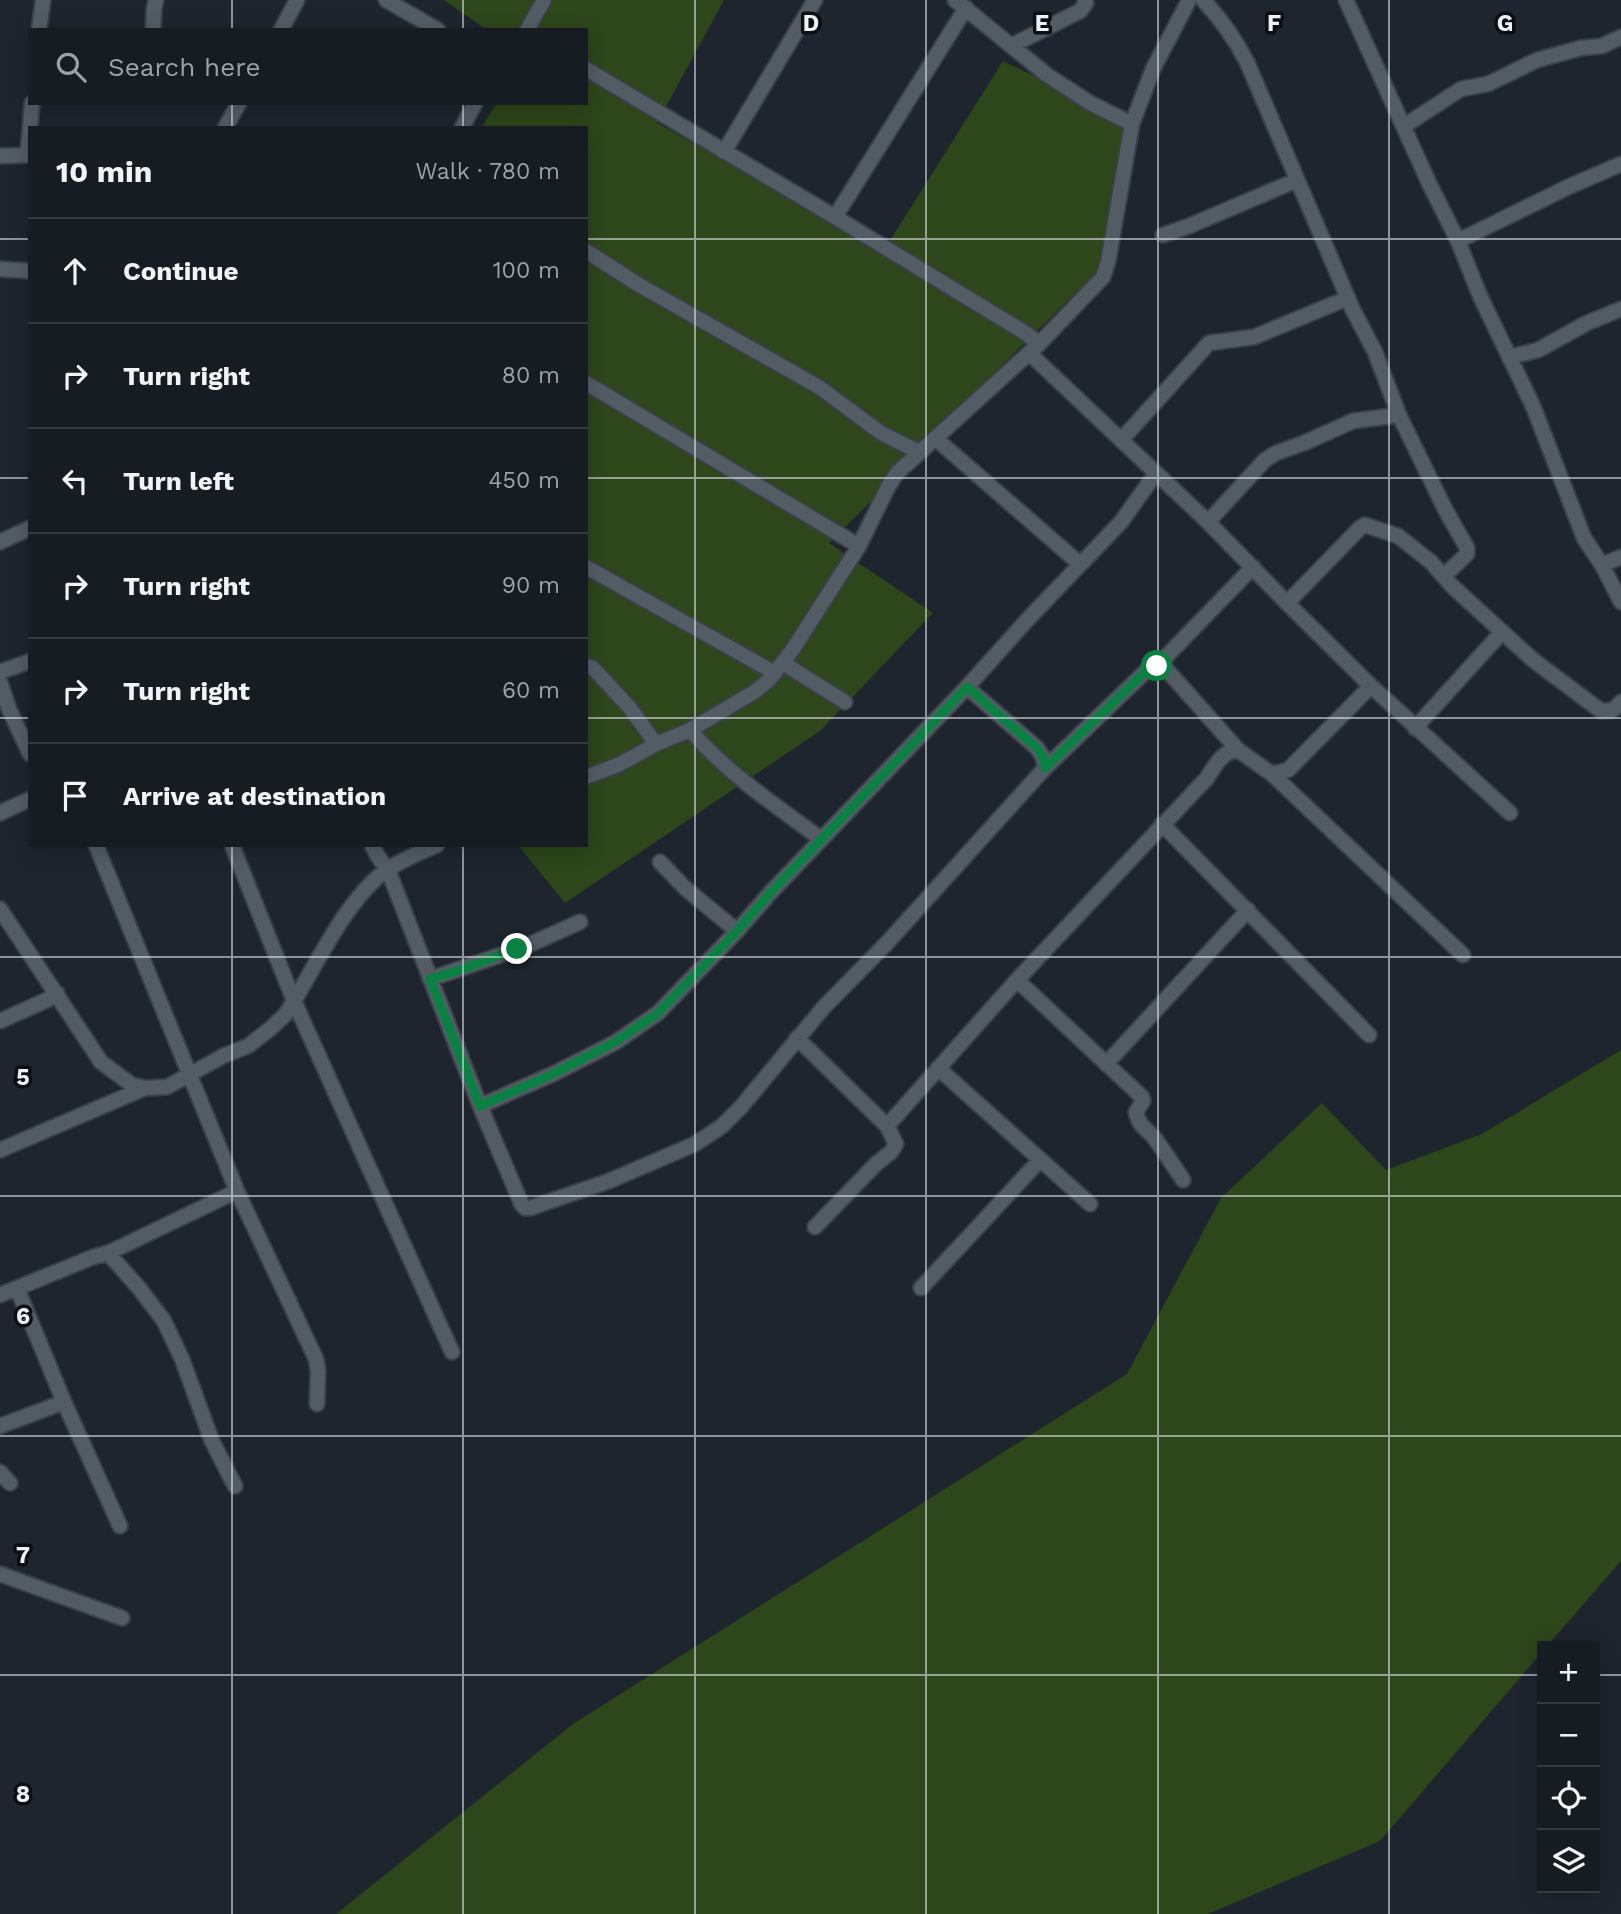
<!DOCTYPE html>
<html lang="en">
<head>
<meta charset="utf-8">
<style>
	body { margin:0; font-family:"Work Sans",sans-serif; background:#23292f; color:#f1f3f6 }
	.controls { position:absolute; right:21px; bottom:21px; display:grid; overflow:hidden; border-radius:0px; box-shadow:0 4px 18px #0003 }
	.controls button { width:63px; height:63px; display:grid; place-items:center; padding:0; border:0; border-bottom:2px solid #353a40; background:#161c22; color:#f1f3f6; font:35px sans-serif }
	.stop { position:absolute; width:21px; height:21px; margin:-16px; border:5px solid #0b8043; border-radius:50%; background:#fff }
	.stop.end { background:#0b8043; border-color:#fff; box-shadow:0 2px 7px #0008 }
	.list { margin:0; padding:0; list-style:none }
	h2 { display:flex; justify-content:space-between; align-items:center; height:91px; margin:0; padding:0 28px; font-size:30px }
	h2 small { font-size:23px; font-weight:400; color:#9ea1a5 }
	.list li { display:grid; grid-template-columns:46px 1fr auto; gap:21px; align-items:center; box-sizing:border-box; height:105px; padding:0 28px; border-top:2px solid #353a40 }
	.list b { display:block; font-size:26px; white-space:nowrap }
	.list em { font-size:23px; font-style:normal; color:#9ea1a5 }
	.icon { flex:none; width:38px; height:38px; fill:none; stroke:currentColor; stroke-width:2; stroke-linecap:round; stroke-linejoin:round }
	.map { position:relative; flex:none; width:1621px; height:1914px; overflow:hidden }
	.search { position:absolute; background:#161c22; box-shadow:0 4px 18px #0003; left:28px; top:28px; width:560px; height:77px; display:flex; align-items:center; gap:18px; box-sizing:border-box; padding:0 24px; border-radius:0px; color:#9ea1a5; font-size:26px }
	.panel { position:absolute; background:#161c22; box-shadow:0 4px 18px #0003; left:28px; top:126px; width:560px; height:721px; border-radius:0px }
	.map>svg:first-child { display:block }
</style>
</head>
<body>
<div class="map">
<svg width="1621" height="1914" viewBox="0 0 1621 1914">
	<rect width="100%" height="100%" fill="#1e252e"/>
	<path fill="#2d461a" d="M444,0h280l-67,123 227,127 119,-189 129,63 -35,148 -109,107 -53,59 -106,105 104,70 -113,118 -255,172 -47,-58h68v-717h-105l16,-25h89v-73h-99z
		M1621,1050v511l-74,85h-5v6l-162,189 -172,73h-872l237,-190 554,-350 94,-176 101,-95 64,67 96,-36z"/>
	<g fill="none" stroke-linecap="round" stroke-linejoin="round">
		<defs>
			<path id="minor" d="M386,0l52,30
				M955,0l92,75 43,28 42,21
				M1203,0c18,19 32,39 44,62l106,248 22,42 24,63 46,94 22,39v6l-23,22
				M1346,0l84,185 28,56 22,55 53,110 51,132 18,27
				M39,30l4,-30
				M153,30l1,-21 2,-9
				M281,30l16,-30
				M527,30l17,-30
				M1011,46l69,-35 6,-8 -1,-3
				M586,69l249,148 192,117 12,10
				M1404,126l57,-37 27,-5 49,-24 44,-12 21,-2 19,-9
				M30,128l2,-25
				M225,128l14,-25
				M462,128l13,-25
				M724,152l91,-152
				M27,155l3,-26
				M0,156l30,-1
				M835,217l131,-209
				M1163,235l26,-9 108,-46
				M1458,241l110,-54 53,-23
				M586,251l53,34 180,102 62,46 38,19
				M0,269l30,2
				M1029,353l179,169 79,81 73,-75 5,-3 33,11 33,26 21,24 81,74 68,51 12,-1 8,-8
				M1509,357l29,-7 49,-27 34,-14
				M586,383l273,163
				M935,438l145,126
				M1122,439l87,-96 45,-6 94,-39
				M1208,522l57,-62 11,-7 28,-10 49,-22 46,-6
				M0,542l30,-14
				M1621,557l-19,8 19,37
				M586,567l189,106
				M783,663l62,39
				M586,666l7,2 37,40 26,36
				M1157,666l96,-99
				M0,672l30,-11
				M0,682l9,27 21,45
				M1371,686l139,127
				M1415,728l87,-96
				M690,730c38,44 85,75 131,109
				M1045,768l101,-97 11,-5 9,3 73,82
				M1272,774l191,181
				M586,777l34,-13 36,-20 34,-14 64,-38 14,-11 25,-32 66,-103 29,-59 9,-14 142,-129 64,-67 5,-15 24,-138 21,-55 36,-69
				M0,813l30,-14
				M1162,824l207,211
				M96,845l141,346 79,168 2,12 -1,33
				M232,845l62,156 158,351
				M372,845l5,10 11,15 92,236 73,-32 63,-32 42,-29 79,-82 34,-39 196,-205 61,-68 93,-97 35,-49
				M660,862l25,26 52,43
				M0,909l101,153 31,23 13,3 22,-1 56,-31 25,-10 22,-17 16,-15 8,-13c24,-40 53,-101 90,-129 16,-12 35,-19 53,-27
				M430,979l94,-32 56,-25
				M1017,980l125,117 1,4 -7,11c4,18 12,16 20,28 9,13 18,26 27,40
				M0,1021l49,-22 8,-6
				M797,1038l90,88 130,-146 190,-202c8,-12 16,-29 32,-27l33,23 16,-4 83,-84 -84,-83
				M1106,1064l142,-154
				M938,1068l152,136
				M480,1106l42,99 3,3h5l79,-27 86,-37 27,-18 19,-19 83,-100 62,-63 159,-176 -2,-11 -6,-9 -70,-61
				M0,1150l145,-62
				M815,1227l62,-64 14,-11 5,-8 -9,-18
				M108,1253l129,-62
				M17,1288l47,114
				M921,1288l119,-128
				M0,1295l93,-38 15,-4 31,35 25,33 18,38 30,82 23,45
				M0,1426l64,-24 56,124
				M0,1472l10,11
				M0,1574l122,44"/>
		</defs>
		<use href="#minor" stroke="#3a4048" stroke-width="18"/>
		<use href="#minor" stroke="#535c65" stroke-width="14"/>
	</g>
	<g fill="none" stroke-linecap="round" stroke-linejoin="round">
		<path stroke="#0b8043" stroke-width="9" d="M517,949l-57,21 -30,9 50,127 73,-32 62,-32 43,-29 79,-82 34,-39 196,-205 70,61 6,9 2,11 101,-97 11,-5"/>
	</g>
	<path fill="none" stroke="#ecf1f7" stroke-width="2" stroke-opacity="0.55" d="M232,0v30M463,0v30M695,0v1914M926,0v1914M1158,0v1914M1389,0v1914M232,103v25M463,103v25M0,239h30M586,239h1035M0,478h30M586,478h1035M0,718h30M586,718h1035M232,845v1069M463,845v1069M0,957h1621M0,1196h1621M0,1436h1621M0,1675h1542M1595,1675h26"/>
	<g font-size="23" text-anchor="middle" font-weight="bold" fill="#ecf1f7" stroke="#0b0e12" stroke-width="7" stroke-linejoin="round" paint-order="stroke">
		<text x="811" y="31">D</text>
		<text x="1042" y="31">E</text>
		<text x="1274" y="31">F</text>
		<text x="1505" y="31">G</text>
		<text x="23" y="1085">5</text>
		<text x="23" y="1324">6</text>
		<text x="23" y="1563">7</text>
		<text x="23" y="1802">8</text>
	</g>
</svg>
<div class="controls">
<button>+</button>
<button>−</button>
<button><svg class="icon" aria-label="locate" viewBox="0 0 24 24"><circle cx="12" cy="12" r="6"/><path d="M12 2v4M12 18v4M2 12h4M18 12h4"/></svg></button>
<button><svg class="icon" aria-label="layers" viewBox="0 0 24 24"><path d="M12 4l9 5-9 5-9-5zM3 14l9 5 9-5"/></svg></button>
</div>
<div class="stop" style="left:1157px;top:666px"></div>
<div class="stop end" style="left:517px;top:949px"></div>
<div class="search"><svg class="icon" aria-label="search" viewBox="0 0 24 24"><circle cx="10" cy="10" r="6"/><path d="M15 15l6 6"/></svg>Search here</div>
<section class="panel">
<h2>10 min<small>Walk · 780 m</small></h2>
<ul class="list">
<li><svg class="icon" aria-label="ahead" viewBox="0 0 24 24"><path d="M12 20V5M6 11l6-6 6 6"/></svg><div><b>Continue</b></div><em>100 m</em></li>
<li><svg class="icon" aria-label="right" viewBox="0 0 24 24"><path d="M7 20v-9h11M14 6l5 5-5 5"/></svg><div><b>Turn right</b></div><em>80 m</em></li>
<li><svg class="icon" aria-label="left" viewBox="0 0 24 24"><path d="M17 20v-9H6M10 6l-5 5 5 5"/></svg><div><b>Turn left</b></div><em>450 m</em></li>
<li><svg class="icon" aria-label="right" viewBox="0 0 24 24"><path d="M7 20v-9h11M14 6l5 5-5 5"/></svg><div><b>Turn right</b></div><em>90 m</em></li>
<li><svg class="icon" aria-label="right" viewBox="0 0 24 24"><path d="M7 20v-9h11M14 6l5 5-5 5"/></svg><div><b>Turn right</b></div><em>60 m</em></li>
<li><svg class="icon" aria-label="arrive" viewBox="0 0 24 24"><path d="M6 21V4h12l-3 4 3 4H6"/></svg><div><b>Arrive at destination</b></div></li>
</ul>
</section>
</div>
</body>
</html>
